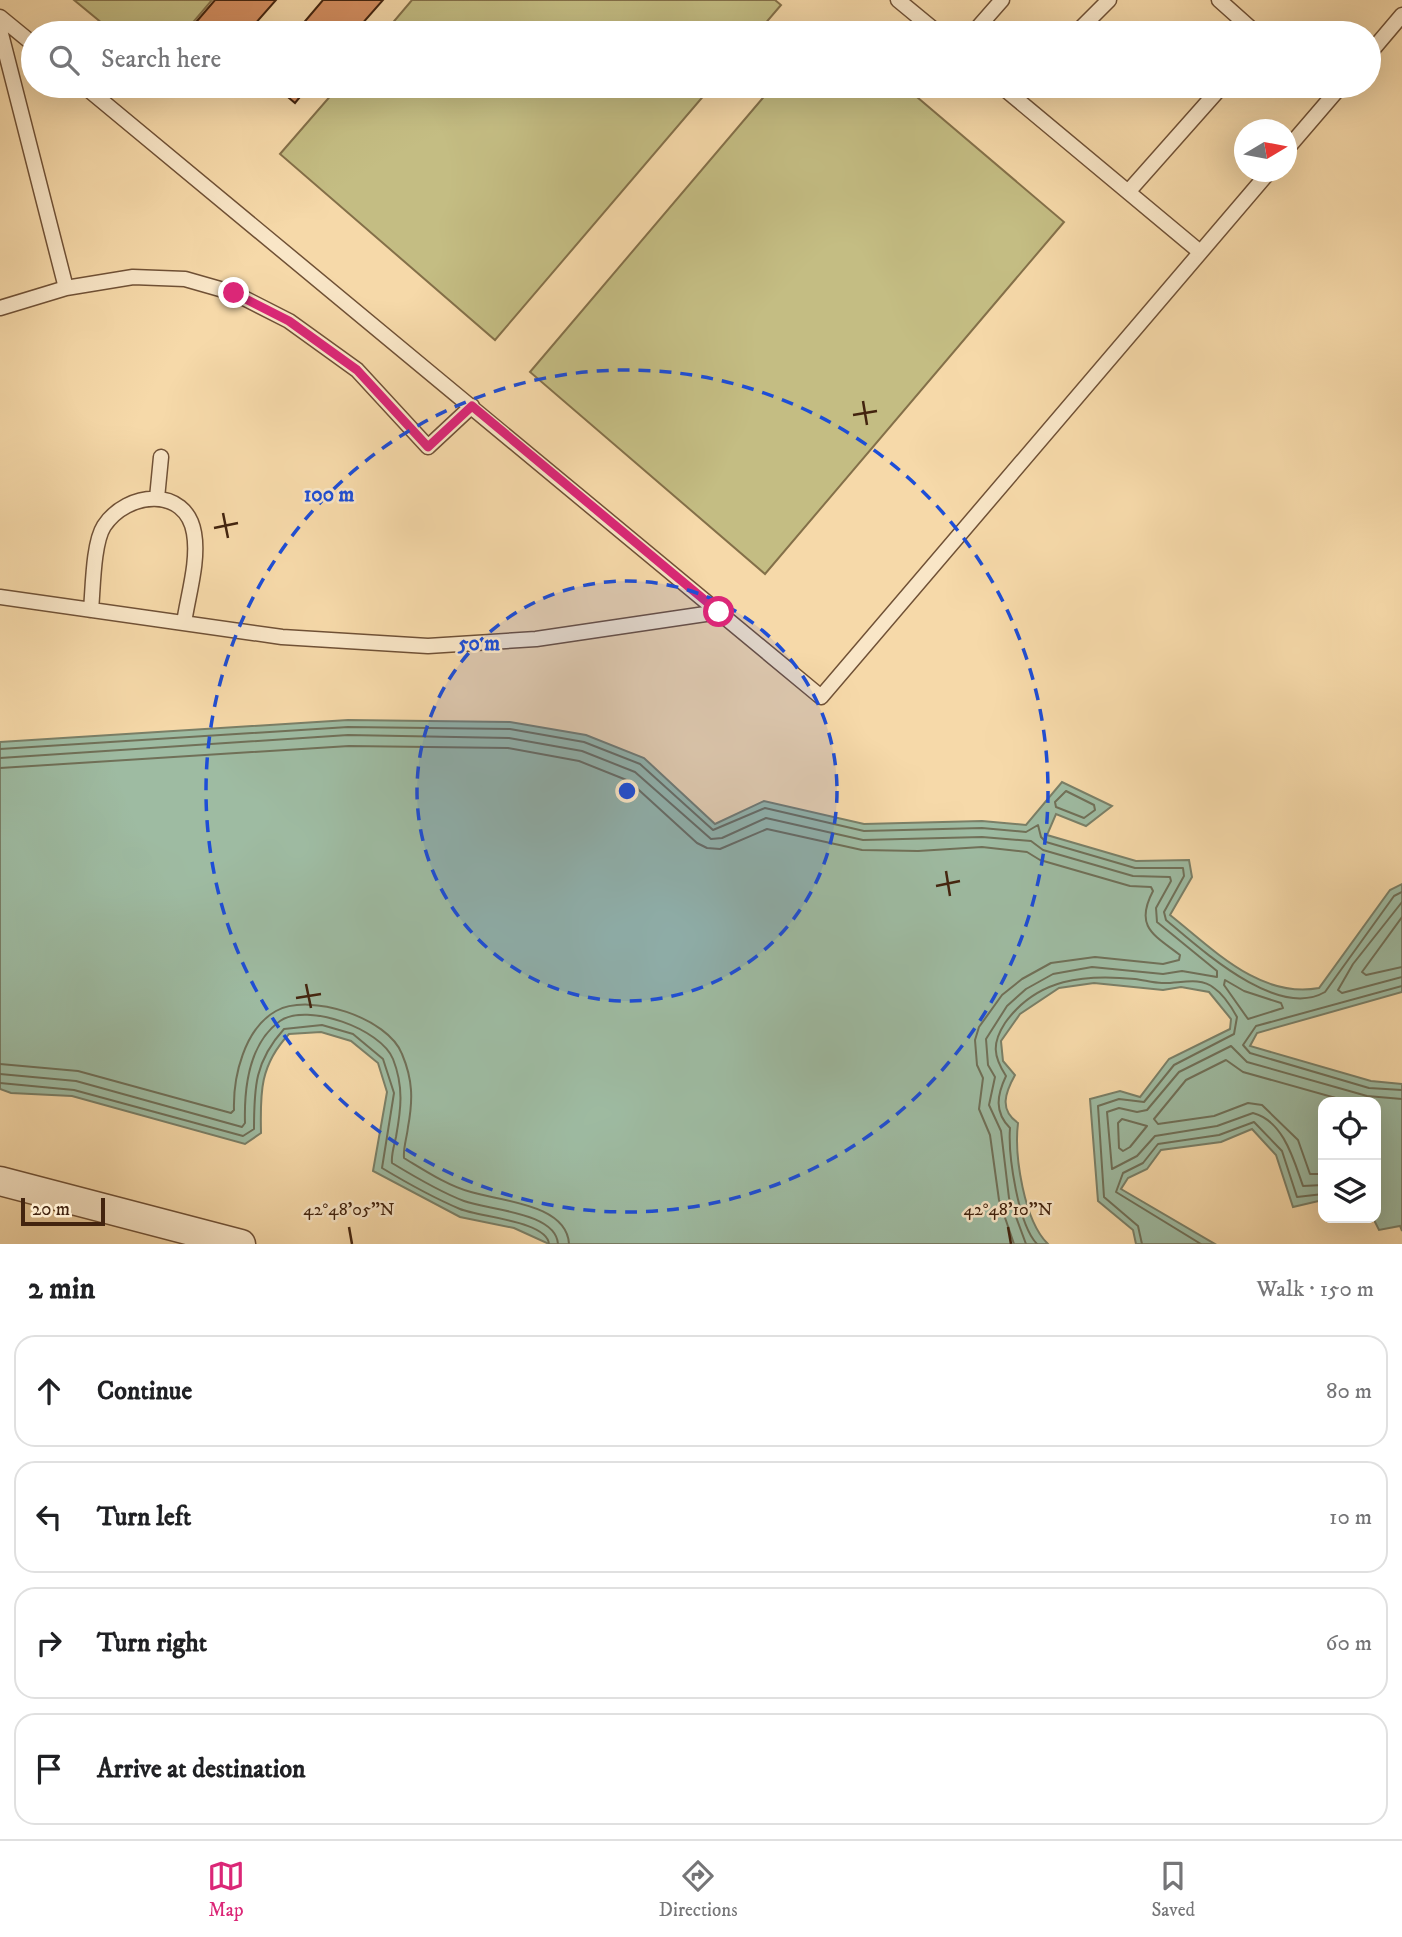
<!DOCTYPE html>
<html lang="en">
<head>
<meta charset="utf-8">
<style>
	body { margin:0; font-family:"IM FELL DW Pica",serif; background:#f6f6f6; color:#202124 }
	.controls { position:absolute; right:21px; bottom:21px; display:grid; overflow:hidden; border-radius:14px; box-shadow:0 7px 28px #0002 }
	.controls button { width:63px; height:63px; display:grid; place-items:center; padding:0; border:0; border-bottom:2px solid #e0e0e0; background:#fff; color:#202124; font:35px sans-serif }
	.compass { position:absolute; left:1234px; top:119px; width:63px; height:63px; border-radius:50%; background:#fff; box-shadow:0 7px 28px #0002; rotate:80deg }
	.scale { position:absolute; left:21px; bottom:18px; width:84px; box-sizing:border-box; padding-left:7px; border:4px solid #43240f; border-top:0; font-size:19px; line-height:24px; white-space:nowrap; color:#43240f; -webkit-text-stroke:5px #f9e6c7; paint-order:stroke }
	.stop { position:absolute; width:21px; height:21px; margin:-16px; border:5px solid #db2777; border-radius:50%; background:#fff }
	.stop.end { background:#db2777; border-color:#fff; box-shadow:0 2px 7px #0008 }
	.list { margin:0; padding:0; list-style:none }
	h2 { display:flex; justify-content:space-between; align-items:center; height:91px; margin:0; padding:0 28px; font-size:30px }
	h2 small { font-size:23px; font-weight:400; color:#757577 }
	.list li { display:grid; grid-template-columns:46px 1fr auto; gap:21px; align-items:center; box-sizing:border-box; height:112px; margin:0 14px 14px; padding:0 14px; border:2px solid #e0e0e0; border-radius:21px }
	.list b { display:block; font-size:26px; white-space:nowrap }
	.list em { font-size:23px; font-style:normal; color:#757577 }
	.icon { flex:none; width:38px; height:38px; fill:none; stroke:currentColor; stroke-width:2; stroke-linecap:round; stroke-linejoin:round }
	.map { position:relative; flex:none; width:1402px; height:1244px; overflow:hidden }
	.search { position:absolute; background:#fff; box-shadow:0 7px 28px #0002; left:21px; right:21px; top:21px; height:77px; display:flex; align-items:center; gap:18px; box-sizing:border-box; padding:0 24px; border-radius:38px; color:#757577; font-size:26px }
	.sheet { height:595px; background:#fff }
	nav { display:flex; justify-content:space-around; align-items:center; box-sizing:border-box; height:98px; border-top:2px solid #e0e0e0; background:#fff; font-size:19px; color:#757577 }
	nav a { display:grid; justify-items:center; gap:4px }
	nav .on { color:#db2777 }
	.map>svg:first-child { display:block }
</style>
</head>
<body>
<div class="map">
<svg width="1402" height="1244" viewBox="0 0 1402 1244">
	<rect width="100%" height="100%" fill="#f6d9a9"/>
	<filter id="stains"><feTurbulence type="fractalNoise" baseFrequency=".00286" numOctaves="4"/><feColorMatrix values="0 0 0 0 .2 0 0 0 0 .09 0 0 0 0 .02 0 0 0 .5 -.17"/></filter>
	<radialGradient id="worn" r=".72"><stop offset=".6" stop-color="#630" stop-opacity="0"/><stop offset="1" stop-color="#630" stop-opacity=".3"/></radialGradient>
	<path fill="#c4bd83" stroke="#847049" stroke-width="2" d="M74,0h138l-28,33h-70z
		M412,0h363l6,5 -24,28h-373z
		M339,86h373l-217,254 -215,-186z
		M773,86h131l160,136 -299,352 -235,-202z"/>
	<path fill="#9ebba2" stroke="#7a7f67" stroke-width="2" d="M348,720l162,2 76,13 58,23 71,66 49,-23 100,23 118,-3 44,4 36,-43 50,24 -26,20 -30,-12 -9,21 89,26 53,-1 3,17 -22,38c43,34 90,84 149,73l71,-98 12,-6v108l-145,41 -7,13 121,35 31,3v147l-2,-5 -21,4 -6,-12h3v-116h-53v98l-30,7 -17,-52 -24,-26 -31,13 -60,8 -14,19 -19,9 -7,11 94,55h-79l-3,-14 -35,-29 -8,-102 30,-8 20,6 29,-38 61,-30 1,-10 -22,-27 -28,-5 -18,3 -69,-7 -35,5 -39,26 -19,27 2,20 12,14c-10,18 -16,35 3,48 -4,32 6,98 30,121h-499l-35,-16 -54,-11 -87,-46 14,-79 -9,-29 -27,-22 -30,-9 -32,2c-29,31 -29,58 -28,99l-16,11 -173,-48 -61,-3 -11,-4v-347z"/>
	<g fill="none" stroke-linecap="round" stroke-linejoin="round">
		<path stroke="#707058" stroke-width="2" d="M0,749l348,-22 162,2 74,13 56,22 73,66 52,-22 99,23 118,-3 44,4 12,-7 3,12 5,5 89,26h48l1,8 -20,36 2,8c35,29 111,100 159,72l69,-96 8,-4
			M0,758l348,-23 161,3 73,13 53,21 76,67 11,-1 44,-20 97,22 119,-3 49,4 12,9 90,26 37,1 1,4 -15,27 1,14 60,49v6l-35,-6 -19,3 -71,-7 -39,7 -27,15 -19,17 -21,33 2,26 7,12 -6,28 12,26 8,67 17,46
			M0,768l349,-22 159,2 71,13 50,20 68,62 10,5 13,1 47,-20 95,21 56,1 64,-4 45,5 13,8 90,26 21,1 2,4c-19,36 1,44 27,64l-1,5 -16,4 -68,-7 -44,6 -29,16 -20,16 -23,32 -4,13 2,25 6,13 -4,31 11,26 9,65 15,44
			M1066,791l28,14 1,5 -11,8 -28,-11 -1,-5z
			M1402,902l-49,62 -15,26 4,3 60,-16
			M1402,917l-40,55 4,3 36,-8
			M1225,980l19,11 37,12 2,5 -35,11 -24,-34z
			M1402,986l-146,40 -13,19 7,8 119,35 33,2
			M0,1064l78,7 153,42 3,-3c-1,-33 10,-81 42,-99 34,-19 112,7 126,43 11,26 11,46 6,73 -1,10 -5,21 -4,31 20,12 44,28 67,34 29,9 96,12 98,52
			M0,1074l76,7 166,46 3,-4c-1,-35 3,-79 35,-102 27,-19 101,8 113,38 11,28 8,50 3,78 -2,9 -5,18 -4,26 23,14 48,29 72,38 24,9 92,11 94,43
			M0,1083l74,7 169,46 11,-7c0,-42 1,-68 30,-100l38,-4 31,9 30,25 11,34 -12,75c25,15 52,30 78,41 19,8 87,12 89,35
			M1122,1119l25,7 -17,21 -7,4 -4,-3 -1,-25z
			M1323,1174h-13l-12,-34 -36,-35 -14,-2 -34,13 -56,8 -4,-5 32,-39 40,-20 17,12 107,30
			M1323,1185l-20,1c-9,-25 -19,-65 -50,-73l-36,13 -62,10 -18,20 -25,13 -5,-57 12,-4 18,4 10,-2 32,-38 52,-26 16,16 120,34 35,3
			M1037,1244c-19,-20 -29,-89 -27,-116 -16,-16 -13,-33 -4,-52 -13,-20 -14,-33 -1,-53 32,-45 80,-49 130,-44 9,1 18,4 27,4 16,1 38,-7 52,5 9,6 18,20 23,29l-3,17 -60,31 -30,37 -25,-3 -21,7 6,91 34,29 4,18
			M1201,1244l-85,-52 7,-19 20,-10 15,-19 61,-9 35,-13 28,29 15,46 26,-3"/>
	</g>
	<path fill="#d68f61" stroke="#43240f" stroke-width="2" d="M215,0h61l-29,33h-36l-14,-12z
		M323,0h60l-29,33h-59z
		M275,86h34l-14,17z"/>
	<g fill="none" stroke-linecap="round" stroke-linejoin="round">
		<defs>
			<path id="service" d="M898,0l40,33
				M1219,0l37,33
				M0,17l33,27
				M0,30l66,258
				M973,33l29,-33
				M1076,33l33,-33
				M1369,54l33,-39
				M84,86l737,611 448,-525
				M1001,86l199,166
				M1014,97l11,-11
				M1286,150l55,-64
				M1128,192l94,-106
				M0,308l66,-20 67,-11 52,2 49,14 55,28 68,49 71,77 44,-41
				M157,498l4,-41
				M0,597l282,40 146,9 108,-7 183,-27
				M91,610c2,-21 2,-67 13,-84 23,-35 82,-40 90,7 5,28 -6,62 -10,90"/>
			<path id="minor" d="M0,1181l241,63"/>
		</defs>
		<use href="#service" stroke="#705136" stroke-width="17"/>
		<use href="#minor" stroke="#705136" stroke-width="31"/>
		<use href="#service" stroke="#f9e6c7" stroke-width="14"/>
		<use href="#minor" stroke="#f9e6c7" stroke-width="28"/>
	</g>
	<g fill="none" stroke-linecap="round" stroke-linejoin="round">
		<path stroke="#db2777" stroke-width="9" d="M234,293l55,28 68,49 71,77 44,-41 247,206"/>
	</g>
	<path fill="none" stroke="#43240f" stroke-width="2.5" d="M863,401l4,24M853,415l24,-4M223,513l5,25M214,528l24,-5M946,871l4,25M936,886l24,-5M306,984l5,24M296,998l25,-4M349,1227l3,17M1008,1227l3,17"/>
	<circle cx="627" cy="791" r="210" fill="#1d4ed8" fill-opacity=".12"/>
	<g fill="none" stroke="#1d4ed8" stroke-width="3.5" stroke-dasharray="12 9">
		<circle cx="627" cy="791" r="210"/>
		<circle cx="627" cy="791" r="421"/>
	</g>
	<g font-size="18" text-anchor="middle" fill="#43240f" stroke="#f9e6c7" stroke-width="5" stroke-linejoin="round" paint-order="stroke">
		<text x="349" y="1215">42°48'05"N</text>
		<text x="1008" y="1215">42°48'10"N</text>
	</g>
	<circle cx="627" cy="791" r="10" fill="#1d4ed8" stroke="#f9e6c7" stroke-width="3.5"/>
	<g font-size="21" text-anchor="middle" font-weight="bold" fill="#1d4ed8" stroke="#f9e6c7" stroke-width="5" stroke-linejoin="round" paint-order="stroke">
		<text x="329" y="501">100 m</text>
		<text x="479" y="650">50 m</text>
	</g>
	<rect width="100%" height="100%" filter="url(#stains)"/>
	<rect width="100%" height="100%" fill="url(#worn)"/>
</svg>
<div class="controls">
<button><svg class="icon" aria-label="locate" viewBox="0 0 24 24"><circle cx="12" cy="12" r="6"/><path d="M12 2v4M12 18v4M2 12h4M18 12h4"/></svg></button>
<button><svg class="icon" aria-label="layers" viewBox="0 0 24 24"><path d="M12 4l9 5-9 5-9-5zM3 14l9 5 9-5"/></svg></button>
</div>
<svg class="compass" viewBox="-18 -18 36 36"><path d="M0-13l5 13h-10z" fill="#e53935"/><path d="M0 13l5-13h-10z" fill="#757577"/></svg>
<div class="scale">20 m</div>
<div class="stop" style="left:719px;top:612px"></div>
<div class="stop end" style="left:234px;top:293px"></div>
<div class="search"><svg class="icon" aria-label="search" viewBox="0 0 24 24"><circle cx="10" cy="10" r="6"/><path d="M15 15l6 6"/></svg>Search here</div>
</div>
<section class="sheet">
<h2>2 min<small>Walk · 150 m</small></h2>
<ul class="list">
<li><svg class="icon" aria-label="ahead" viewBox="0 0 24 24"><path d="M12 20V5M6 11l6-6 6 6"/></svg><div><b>Continue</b></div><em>80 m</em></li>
<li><svg class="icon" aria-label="left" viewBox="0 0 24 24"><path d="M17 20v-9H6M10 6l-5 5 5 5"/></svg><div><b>Turn left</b></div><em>10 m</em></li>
<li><svg class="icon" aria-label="right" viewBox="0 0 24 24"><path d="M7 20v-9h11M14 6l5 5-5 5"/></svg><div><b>Turn right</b></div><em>60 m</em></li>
<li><svg class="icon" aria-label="arrive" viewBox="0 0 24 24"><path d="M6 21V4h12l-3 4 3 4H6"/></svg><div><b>Arrive at destination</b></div></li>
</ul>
</section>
<nav>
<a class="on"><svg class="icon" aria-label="map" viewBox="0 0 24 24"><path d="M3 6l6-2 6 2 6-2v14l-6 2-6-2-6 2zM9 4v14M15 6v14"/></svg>Map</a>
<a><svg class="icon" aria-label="directions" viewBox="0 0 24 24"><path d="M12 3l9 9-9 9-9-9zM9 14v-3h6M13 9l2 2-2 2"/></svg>Directions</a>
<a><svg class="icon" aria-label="saved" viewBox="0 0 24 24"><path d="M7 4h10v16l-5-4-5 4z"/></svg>Saved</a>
</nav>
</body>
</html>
